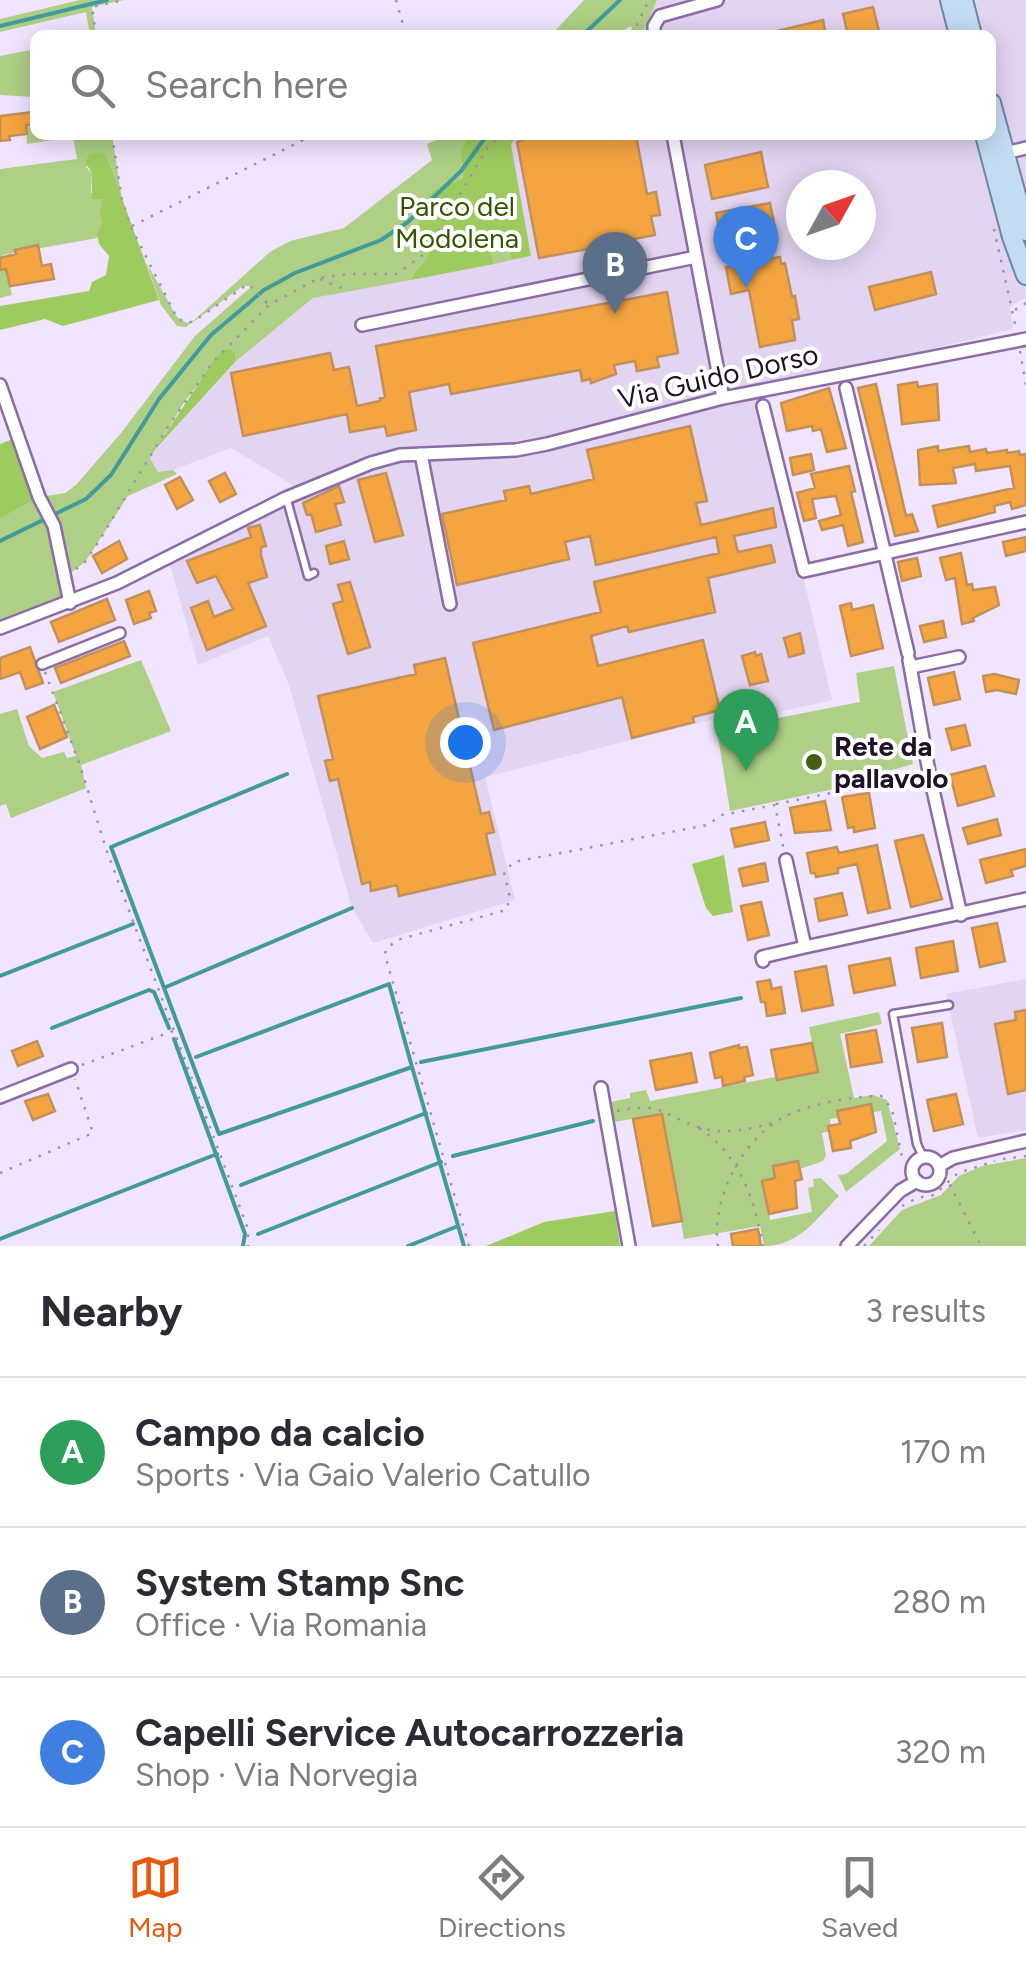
<!DOCTYPE html>
<html lang="en">
<head>
<meta charset="utf-8">
<style>
	body { margin:0; font-family:Figtree,sans-serif; background:#f2f2f3; color:#2b2b33 }
	.compass { position:absolute; left:786px; top:170px; width:90px; height:90px; border-radius:50%; background:#fff; box-shadow:0 5px 25px #0003; rotate:50deg }
	.you { position:absolute; left:465px; top:742px; width:35px; height:35px; margin:-25px; border:8px solid #fff; border-radius:50%; background:#1a73e8; box-shadow:0 0 0 15px #1a73e833 }
	.badge { display:grid; place-items:center; width:65px; height:65px; border-radius:50%; background:#ea580c; color:#fff; font-size:32px; font-weight:700 }
	.pin { position:absolute; translate:-50% -82px; filter:drop-shadow(0 2px 5px #0008) }
	.pin::after { content:''; position:absolute; top:52px; width:35px; height:30px; background:inherit; clip-path:polygon(0 0,100% 0,50% 100%) }
	.list { margin:0; padding:0; list-style:none }
	h2 { display:flex; justify-content:space-between; align-items:center; height:130px; margin:0; padding:0 40px; font-size:42px }
	h2 small { font-size:32px; font-weight:400; color:#7c7c81 }
	.list li { display:grid; grid-template-columns:65px 1fr auto; gap:30px; align-items:center; box-sizing:border-box; height:150px; padding:0 40px; border-top:2px solid #e1e1e2 }
	.list b { display:block; font-size:38px; white-space:nowrap }
	.list p { margin:0; font-size:32px; white-space:nowrap; color:#7c7c81 }
	.list em { font-size:32px; font-style:normal; color:#7c7c81 }
	.icon { flex:none; width:55px; height:55px; fill:none; stroke:currentColor; stroke-width:2; stroke-linecap:round; stroke-linejoin:round }
	.map { position:relative; flex:none; width:1026px; height:1246px; overflow:hidden }
	.search { position:absolute; background:#fff; box-shadow:0 5px 25px #0003; left:30px; right:30px; top:30px; height:110px; display:flex; align-items:center; gap:25px; box-sizing:border-box; padding:0 35px; border-radius:15px; color:#7c7c81; font-size:38px }
	.sheet { height:580px; background:#fff }
	nav { display:flex; justify-content:space-around; align-items:center; box-sizing:border-box; height:140px; border-top:2px solid #e1e1e2; background:#fff; font-size:28px; color:#7c7c81 }
	nav a { display:grid; justify-items:center; gap:5px }
	nav .on { color:#ea580c }
	.map>svg:first-child { display:block }
</style>
</head>
<body>
<div class="map">
<svg width="1026" height="1246" viewBox="0 0 1026 1246">
	<rect width="100%" height="100%" fill="#f1e4fe"/>
	<path fill="#e3d4f1" fill-rule="evenodd" d="M657,0h369v298l-16,8 3,23 -253,62 72,309 -103,23 -3,-7 -241,61 30,123 -142,43 -21,-35 -63,-223 -21,-49 -70,29 -30,-107 79,-42 -2,-4 49,-26 -63,-38 -58,22 -15,2 -8,-14 4,-6 81,-90 78,-64 218,-42 -20,-112 6,-9h474v-100h-349zM801,185h60v60h-60z
		M1026,979v151l-48,8 -32,-144z"/>
	<path fill="#aecf85" d="M80,0h44l-32,7 4,28h-6l-4,-23 -86,20v-13z
		M584,0h73l-15,35h-9l-2,-9 -17,9h-63z
		M35,49v48l-35,-2v-39z
		M31,109h4v26h77l10,65 -15,-43 -21,10 6,6 -1,20 13,5 -5,14 3,11 -5,15 -94,17 9,40 -12,3v-129l77,-10 -4,-22 -46,7 -1,-19 9,-1z
		M448,135h21l-9,16 3,25 -7,7 -15,4 -19,59 9,5c-5,12 -15,16 -20,29l-98,18 -78,64v-10l-12,-1 -38,50 -35,57 8,14 15,-2 4,4 -49,22 -43,66 -18,14 3,27 -70,25v-109l39,-22 26,-4 11,-8 45,-52 74,-97 57,-50h-9l-57,41 -9,-1 -16,-21 -15,-43 31,55 10,6 6,-2 77,-69 20,-11 54,-13 88,-68 -5,-16z
		M492,235l11,2 8,23 -17,4 -6,-23z
		M141,660l30,71 -90,34 5,23 -75,30 -5,-14 -6,2v-92l17,-5 12,37 13,12 22,-6 3,6 9,-2 -23,-64z
		M894,666l19,98 -41,12 -5,6 -137,29 -13,-81 143,-28 -4,-29z
		M879,1012l3,12 -42,10 14,64 19,-3 14,5 13,49 -54,43 -8,-17 8,-1 41,-33 -6,-30 -51,8 1,12 -9,2 4,22 -3,6 -23,8 -2,-8 -24,5 2,12 -14,3 8,39 42,-8 -4,-24 6,-2 -1,-7 8,-1 18,18c-23,23 -40,50 -75,50l-4,-20 -76,13 -22,-125 -48,8 -3,-20 19,-4v-5l16,-3 4,11 167,-32 -8,-42z
		M1026,1158v88h-157l33,-36 39,-15 18,-19 23,-10z"/>
	<path fill="#9ecb60" d="M469,135h48l-6,9 20,112 -20,4 -6,-20 -9,-6 -8,7 6,23 -83,16c5,-13 15,-17 19,-29l-11,-9c-1,-20 1,-44 21,-55 9,-4 15,-3 23,-10l-3,-26z
		M101,152l6,5 52,143 -96,26 -18,-7 -45,11v-24l89,-15 3,-9 14,-7 3,-19 -10,-12 -2,-10 5,-11 -3,-10 4,-14h-11v-26l-7,-11 4,-7z
		M229,349l6,3v10l-82,90 60,-90 10,-12z
		M18,437l21,60 -39,22v-75z
		M724,855l9,57 -20,4 -7,-8 -14,-44z
		M615,1211l5,35h-134l58,-24z"/>
	<g fill="none" stroke-linecap="round" stroke-linejoin="round">
		<path stroke="#419b9b" stroke-width="4" d="M0,26l107,-26
			M583,35l37,-35
			M53,515l33,-16 25,-24 48,-76 52,-64 53,-45 31,-17 86,-33 27,-18 53,-51 26,-36
			M0,541l45,-22
			M287,774l-176,73 108,287 193,-67 52,179
			M0,976l133,-52
			M166,987l186,-79
			M52,1028l97,-38 5,2 15,36
			M174,1039l71,195 -2,12
			M196,1057l193,-73 23,83
			M421,1062l320,-64
			M453,1156l140,-35
			M241,1185l185,-72
			M258,1234l183,-72
			M0,1239l217,-85
			M408,1246l50,-20"/>
	</g>
	<path fill="#f4a542" stroke="#c2905a" stroke-width="2.5" d="M873,7l7,28h-32l-5,-21z
		M823,20l3,15h-53v-3z
		M34,112l1,12 -9,1 1,9 -18,2 1,4 -10,1v-25z
		M541,135h95l11,59 9,-2 4,23 -9,1 4,19 -21,4 2,8 -14,3 -1,-7 -82,15 -22,-116z
		M761,152l7,35 -56,12 -7,-34z
		M770,203l5,25 -54,10 -5,-25z
		M38,245l4,21 9,-2 3,15 -44,7 -4,-17 -6,1v-12l16,-4 -1,-4z
		M780,257l1,7 4,-1 7,34 3,-1 4,23 -7,1 3,20 -35,7 -11,-57 -18,4 -5,-27z
		M931,272l5,22 -61,16 -6,-23z
		M667,292l11,61 -21,4 2,10 -22,4 -2,-10 -21,4 2,9 -25,9 -1,-4 -8,2 -2,-11 -129,24 -2,-10 -40,8 7,38 -29,6 -2,-10 -35,6 -3,-18 -104,22 -12,-63 99,-20 4,17 15,-3 8,39 23,-5v-3l5,-1 -9,-51z
		M917,382l1,5 19,-3 2,36 -37,4 -4,-39z
		M876,384l30,132 6,-2 6,17 -23,5 -37,-148z
		M829,388l17,60 -19,4 -6,-23 -8,2 -1,-5 -25,5 -6,-28z
		M690,426l17,75 -11,2 5,22 72,-17 3,19 -42,9 4,16 33,-7 4,17 -67,16 7,34 -86,20 -2,-6 -36,10 7,30 105,-26 17,70 -27,7 1,5 -62,16 -10,-41 -128,33 -21,-87 128,-31 -7,-30 125,-29 -3,-16 -120,28 -6,-29 -25,6 4,17 -112,26 -15,-71 64,-14 -2,-9 25,-5 2,8 63,-15 -7,-29z
		M938,446v5l31,-5 1,6 16,-3 1,4 20,-3v3l12,-2 1,4 6,-1v51l-14,4 -2,-7 -16,4 1,6 -57,15 -5,-21 81,-18 -4,-22 -34,5 -1,-7 -22,4 3,15 -36,2 -2,-35z
		M811,454l3,16 -21,5 -3,-17z
		M849,466l6,25 -4,1 12,50 -15,4 -5,-21 -21,5 -3,-9 22,-6 -5,-19 -24,3 4,19 -12,3 -7,-28 18,-5 -4,-14z
		M225,473l11,21 -16,8 -11,-21z
		M386,473l17,62 -28,7 -17,-62z
		M180,477l13,23 -16,9 -12,-24z
		M339,486l5,16 -9,2 6,21 -25,7 -5,-18 -4,1 -4,-12z
		M260,525l6,21 -5,1v8l6,22 -19,6 18,43 -59,24 -16,-42 17,-7 6,16 19,-8 -17,-33 -19,7 -10,-22 64,-24 -3,-9z
		M1026,537v14l-20,5 -3,-14z
		M119,541l8,18 -25,14 -9,-17z
		M344,541l5,18 -19,5 -4,-18z
		M961,553l6,32 5,-1 1,6 22,-3 4,18 -26,13 1,3 -12,3 -7,-46 -9,2 -6,-22z
		M917,558l4,18 -19,5 -4,-19z
		M350,582l20,65 -22,7 -15,-50 10,-3 -5,-16z
		M149,591l7,20 -7,2 2,5 -17,6 -8,-24z
		M107,599l8,21 -56,22 -8,-20z
		M851,603l1,7 21,-5 10,43 -32,8 -11,-50z
		M943,621l3,16 -22,5 -4,-16z
		M800,633l4,20 -15,4 -5,-19z
		M124,641l6,15 -69,27 -6,-15z
		M30,647l13,36 -17,6 -6,-17 -20,7v-21z
		M755,652l1,4 5,-2 7,27 -18,4 -8,-29z
		M445,658l36,156 8,-2 5,20 -8,2 9,40 -96,22 -2,-11 -26,6 -1,-9 -8,2 -24,-105 -8,2 -5,-20 8,-2 -15,-63 98,-22 -2,-9z
		M954,672l6,27 -26,6 -6,-27z
		M994,674l25,6 -3,14 -19,-4 -11,2 -3,-16z
		M54,705l13,32 -27,12 -13,-32z
		M965,725l5,20 -18,5 -6,-21z
		M985,766l9,30 -36,10 -8,-31z
		M869,793l6,35 -21,4v-5l-6,1 -6,-31z
		M825,801l6,29 -36,3 -5,-25z
		M997,819l4,16 -33,9 -5,-16z
		M765,822l4,18 -34,7 -4,-18z
		M923,835l19,64 -31,8 -16,-66z
		M877,845l13,63 -22,5 -11,-49 -19,4v5l-22,4 -1,-4h-4l-4,-20 30,-6 2,6z
		M1026,849v17l-15,4 2,6 -27,7 -6,-23z
		M765,863l3,18 -25,5 -4,-17z
		M842,893l5,22 -28,6 -4,-22z
		M761,902l8,33 -21,5 -7,-34z
		M997,923l8,38 -25,6 -8,-39z
		M953,941l5,30 -37,7 -5,-30z
		M890,958l5,27 -41,8 -5,-27z
		M826,966l7,39 -31,6 -7,-39z
		M770,980l2,9 9,-2 4,26 -18,3 -2,-14h-4l-4,-20z
		M1026,1010v80l-18,4 -13,-70 21,-4 -1,-8z
		M942,1023l5,34 -29,5 -6,-34z
		M876,1030l6,32 -31,5 -5,-32z
		M37,1041l6,15 -25,10 -6,-15z
		M812,1043l6,29 -41,8 -6,-30z
		M739,1045v3l8,-1 6,28 -9,2 1,4 -22,5 -1,-9 -7,1 -5,-25z
		M691,1053l6,29 -41,8 -6,-29z
		M48,1094l7,17 -22,9 -8,-19z
		M956,1094l7,30 -29,7 -7,-31z
		M871,1104l5,28 -26,9 1,7 -18,3 -5,-25 12,-2 -3,-13z
		M662,1114l20,107 -29,5 -20,-107z
		M798,1161l4,18 -7,2 2,27 -28,6 -7,-33 13,-3 -2,-12z
		M758,1229l3,17h-28l-2,-12z"/>
	<g fill="none" stroke-linecap="round" stroke-linejoin="round">
		<defs>
			<path id="service" d="M287,500l21,76 6,-3
				M923,1157l-6,-13 -24,-130 56,-9"/>
			<path id="pedestrian" d="M42,664l78,-31"/>
			<path id="minor" d="M654,35v-9l6,-10 57,-16
				M673,135l50,263
				M1005,153l21,-5
				M362,325l334,-68
				M0,385l39,112 15,29 16,77
				M846,388l62,265
				M763,406l41,165 222,-49
				M421,454l29,150
				M0,628l117,-45 169,-85 85,-35 29,-8 116,-5 31,-6 176,-46 303,-59
				M909,660l20,112 32,143
				M911,667l48,-10
				M786,860l19,87 221,-48
				M763,961l-1,-4 43,-10
				M601,1088l28,158
				M0,1097l71,-28
				M912 1171a14 14 0 1 1 28 0a14 14 0 1 1-28 0Z
				M939,1166l14,-8 73,-17
				M847,1246l53,-55 17,-10"/>
			<path id="primary" d="M950,0l9,35
				M963,0l9,35
				M991,103l35,128
				M985,135l27,102 14,38"/>
		</defs>
		<use href="#service" stroke="#8b6ca6" stroke-width="11"/>
		<use href="#pedestrian" stroke="#8b6ca6" stroke-width="14"/>
		<use href="#minor" stroke="#8b6ca6" stroke-width="16"/>
		<use href="#primary" stroke="#6f85a7" stroke-width="22"/>
		<path stroke="#9f92ab" stroke-width="2.5" stroke-dasharray="2.5 8" stroke-linecap="butt" d="M396,0l10,35
			M96,35l-4,-28 32,-7
			M632,35l17,-35
			M112,135l10,65 9,27 46,91 10,5 7,-2 54,-37 20,20
			M132,226l181,-91
			M994,229l22,99
			M320,279l24,10
			M1015,310l11,-7
			M1020,351l6,34
			M76,569l9,-7 14,-21 70,-116 44,-63 56,-57 50,-27 30,-4h48l27,-20 64,-107 12,-12
			M45,672l35,93 26,84 142,380v17
			M776,804l106,-21
			M82,1065l91,-34
			M617,1111c47,-10 45,5 84,17 25,7 48,1 72,-5
			M699,1128c42,28 55,71 64,118
			M1003,1159l23,-3
			M0,1173l93,-40 -18,-54
			M945,1175l36,71
			M902,1206l15,-8 17,-3 24,-22 37,-12
			M469,1246l-84,-291 1,-6 11,-9 109,-30 4,-12 -6,-26 10,-10 193,-37 15,-10 53,-10 9,46
			M718,1246c-7,-46 23,-105 64,-128 26,-14 70,-22 99,-22l11,13 11,53
			M864,1246l15,-16"/>
		<use href="#service" stroke="#fff" stroke-width="6"/>
		<use href="#pedestrian" stroke="#fff" stroke-width="9"/>
		<use href="#minor" stroke="#fff" stroke-width="11"/>
		<use href="#primary" stroke="#c3dcf4" stroke-width="18"/>
	</g>
	<circle fill="#436012" stroke="#fff" stroke-width="4" cx="814" cy="762" r="10"/>
	<g text-anchor="middle" dominant-baseline="central" stroke-width="8" stroke-linejoin="round" paint-order="stroke">
		<g font-size="28" fill="#385403" stroke="#fff">
			<text x="457" y="206">Parco del<tspan x="457" dy="32">Modolena</tspan></text>
		</g>
		<g font-size="28" fill="#1e1128" stroke="#fff">
			<text transform="translate(718 376) rotate(-13)">Via Guido Dorso</text>
		</g>
		<g font-size="28" font-weight="bold" fill="#1e1128" stroke="#fff" text-anchor="start">
			<text x="834" y="746">Rete da<tspan x="834" dy="32">pallavolo</tspan></text>
		</g>
	</g>
</svg>
<svg class="compass" viewBox="-18 -18 36 36"><path d="M0-13l5 13h-10z" fill="#e53935"/><path d="M0 13l5-13h-10z" fill="#7c7c81"/></svg>
<div class="you"></div>
<div class="pin badge" style="left:746px;top:771px;background:#2e9e5b">A</div>
<div class="pin badge" style="left:615px;top:314px;background:#5c6f8a">B</div>
<div class="pin badge" style="left:746px;top:288px;background:#3f7fe0">C</div>
<div class="search"><svg class="icon" aria-label="search" viewBox="0 0 24 24"><circle cx="10" cy="10" r="6"/><path d="M15 15l6 6"/></svg>Search here</div>
</div>
<section class="sheet">
<h2>Nearby<small>3 results</small></h2>
<ul class="list">
<li><span class="badge" style="background:#2e9e5b">A</span><div><b>Campo da calcio</b><p>Sports · Via Gaio Valerio Catullo</p></div><em>170 m</em></li>
<li><span class="badge" style="background:#5c6f8a">B</span><div><b>System Stamp Snc</b><p>Office · Via Romania</p></div><em>280 m</em></li>
<li><span class="badge" style="background:#3f7fe0">C</span><div><b>Capelli Service Autocarrozzeria</b><p>Shop · Via Norvegia</p></div><em>320 m</em></li>
</ul>
</section>
<nav>
<a class="on"><svg class="icon" aria-label="map" viewBox="0 0 24 24"><path d="M3 6l6-2 6 2 6-2v14l-6 2-6-2-6 2zM9 4v14M15 6v14"/></svg>Map</a>
<a><svg class="icon" aria-label="directions" viewBox="0 0 24 24"><path d="M12 3l9 9-9 9-9-9zM9 14v-3h6M13 9l2 2-2 2"/></svg>Directions</a>
<a><svg class="icon" aria-label="saved" viewBox="0 0 24 24"><path d="M7 4h10v16l-5-4-5 4z"/></svg>Saved</a>
</nav>
</body>
</html>
